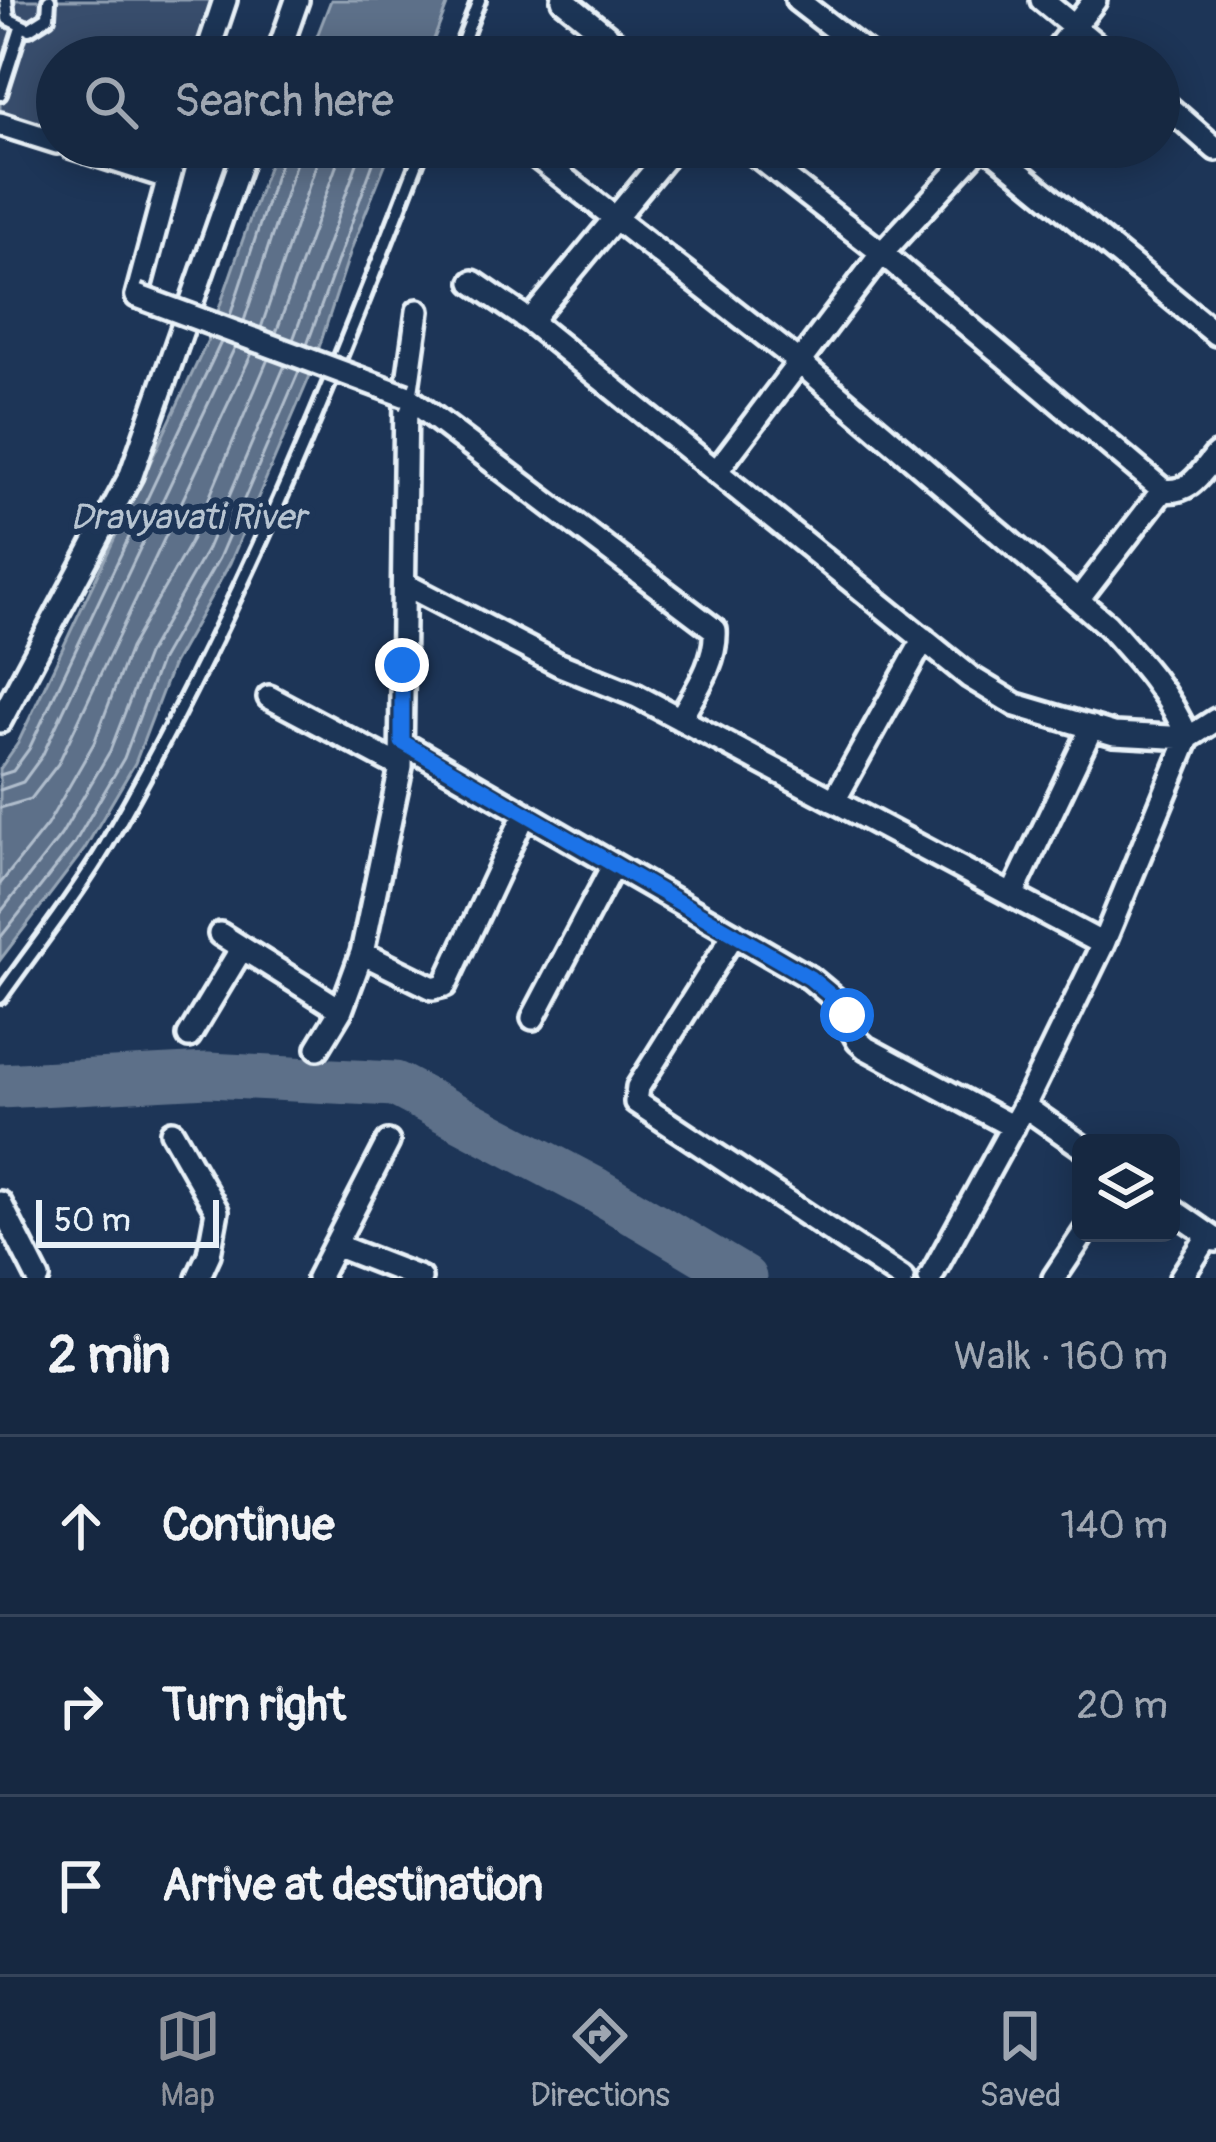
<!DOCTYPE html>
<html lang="en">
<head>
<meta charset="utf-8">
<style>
	body { margin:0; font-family:Pangolin,sans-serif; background:#23344c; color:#f1f3f6 }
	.controls { position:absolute; right:36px; bottom:36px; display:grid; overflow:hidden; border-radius:18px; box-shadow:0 6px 30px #0003 }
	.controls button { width:108px; height:108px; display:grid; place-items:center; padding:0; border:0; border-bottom:3px solid #35445a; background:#162841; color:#f1f3f6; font:60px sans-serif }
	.scale { position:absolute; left:36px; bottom:30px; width:183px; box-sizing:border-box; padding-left:12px; border:6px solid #e8f1f8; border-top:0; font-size:33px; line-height:42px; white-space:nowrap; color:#e8f1f8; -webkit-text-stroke:9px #1d3557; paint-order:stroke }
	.stop { position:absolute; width:36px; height:36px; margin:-27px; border:9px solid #1a73e8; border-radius:50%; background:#fff }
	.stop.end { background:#1a73e8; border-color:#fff; box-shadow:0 3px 12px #0008 }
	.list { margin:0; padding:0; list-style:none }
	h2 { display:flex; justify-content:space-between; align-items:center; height:156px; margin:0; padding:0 48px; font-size:51px }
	h2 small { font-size:39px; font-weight:400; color:#9ea6b1 }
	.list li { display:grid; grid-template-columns:78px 1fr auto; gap:36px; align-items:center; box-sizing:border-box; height:180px; padding:0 48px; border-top:3px solid #35445a }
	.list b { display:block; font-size:45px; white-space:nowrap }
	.list em { font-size:39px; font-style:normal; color:#9ea6b1 }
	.icon { flex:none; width:66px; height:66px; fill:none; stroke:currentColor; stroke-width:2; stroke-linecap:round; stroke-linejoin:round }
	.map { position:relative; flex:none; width:1216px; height:1278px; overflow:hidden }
	.search { position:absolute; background:#162841; box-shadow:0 6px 30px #0003; left:36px; right:36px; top:36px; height:132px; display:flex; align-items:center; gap:30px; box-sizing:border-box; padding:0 42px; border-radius:66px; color:#9ea6b1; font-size:45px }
	.sheet { height:696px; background:#162841 }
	nav { display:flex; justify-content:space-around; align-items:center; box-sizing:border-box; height:168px; border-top:3px solid #35445a; background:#162841; font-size:33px; color:#9ea6b1 }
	nav a { display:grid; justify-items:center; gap:6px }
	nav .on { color:#8c9099 }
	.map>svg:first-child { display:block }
</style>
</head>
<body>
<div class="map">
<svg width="1216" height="1278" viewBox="0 0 1216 1278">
	<rect width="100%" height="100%" fill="#1d3557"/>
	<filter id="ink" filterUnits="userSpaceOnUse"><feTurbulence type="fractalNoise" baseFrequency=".00833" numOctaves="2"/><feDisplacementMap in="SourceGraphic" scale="24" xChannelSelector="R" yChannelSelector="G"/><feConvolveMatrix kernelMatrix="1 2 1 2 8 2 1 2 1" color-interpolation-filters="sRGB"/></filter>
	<g filter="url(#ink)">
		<path fill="#374d6c" stroke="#909fb2" stroke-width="3" d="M0,0h225l-19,57h-149v83l-57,-19z"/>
		<path fill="#5d7089" stroke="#95a4b5" stroke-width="3" d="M331,0h118l-22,57h-118z
			M275,147h117l-40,100 -43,131 -79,185 -58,103 -37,97 -51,87 -84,110v-191l18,-26 190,-403z"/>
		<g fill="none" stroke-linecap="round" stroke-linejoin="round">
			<path stroke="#b0bdcc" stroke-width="3" d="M230,316l55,-169
				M244,321l57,-174
				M261,328l55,-163 3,-18
				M276,333l67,-186
				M293,340l70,-193
				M307,345l72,-198
				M0,775l13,-4 16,-22 192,-407
				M0,790l23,-8 19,-26 193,-409
				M0,808l31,-9 27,-35 194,-411
				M0,884l47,-59 47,-82 36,-95 60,-105 78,-184
				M0,913l61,-78 49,-84 37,-96 59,-104 79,-186
				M0,938l74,-94 50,-86 36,-97 59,-103 80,-187"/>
			<path stroke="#5d7089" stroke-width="45" d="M0,1086l208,-11 187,9 201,106 148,88"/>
			<defs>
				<path id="lane" d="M6,0l2,19 21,10 19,-12 1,-17
					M457,57l22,-57
					M0,94l21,-66
					M0,997c35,-50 74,-98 105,-150 129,-223 226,-460 318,-700"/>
				<path id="street" d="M563,0l70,57
					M797,0l74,57
					M1042,0l69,57
					M206,57l19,-57
					M277,57l20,-57
					M1051,57l44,-57
					M1159,99l57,50
					M0,124l57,18
					M73,147l94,30
					M524,147l274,214 309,264c32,35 63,69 81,113l-85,206 -79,162 -94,172
					M746,147l136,106 281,237c27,4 37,-16 53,-35
					M988,147l228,187
					M473,282l57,39 440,356 46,28 98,29 74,4 28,-18
					M137,296l40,-149
					M530,321l144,-174
					M406,396l309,234c2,32 -20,62 -35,89
					M716,472l166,-219 98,-106
					M406,585l154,80 77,31 466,248
					M1078,600l85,-110
					M269,697l132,70
					M0,721l131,-246 115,-328
					M402,743l408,235 24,20 24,43 8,7 147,79
					M834,801l90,-162
					M1012,895l80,-168
					M220,934l121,76
					M734,934l-96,153 -2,15 266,176
					M362,953l71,35 12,-3 79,-169
					M533,1018l80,-152
					M189,1036l53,-88
					M318,1048l23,-38 21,-57 39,-186 5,-371 12,-85
					M1024,1106l57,40
					M172,1132l45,79 -8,43 -11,24
					M0,1203l38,75
					M1171,1209l45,31
					M335,1245l85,33
					M318,1278l70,-136
					M1054,1278l30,-45
					M1181,1278l28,-43"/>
			</defs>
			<use href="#lane" stroke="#e8f1f8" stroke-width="20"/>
			<use href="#street" stroke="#e8f1f8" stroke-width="30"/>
			<use href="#lane" stroke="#1d3557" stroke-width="10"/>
			<use href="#street" stroke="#1d3557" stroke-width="21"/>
			<defs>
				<path id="street-bridge" d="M137,296l269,100"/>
			</defs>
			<use href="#street-bridge" stroke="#e8f1f8" stroke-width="30" stroke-linecap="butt"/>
			<use href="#street-bridge" stroke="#1d3557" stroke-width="21"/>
		</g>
	</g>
	<g fill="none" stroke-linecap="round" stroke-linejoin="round" filter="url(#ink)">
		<path stroke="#1a73e8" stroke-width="15" d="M402,665v77l408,236 24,20 13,17"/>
	</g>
	<g text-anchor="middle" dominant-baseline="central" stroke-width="12" stroke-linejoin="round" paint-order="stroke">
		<g font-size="36" font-style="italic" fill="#b7c4d1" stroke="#1d3557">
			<text x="188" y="517">Dravyavati River</text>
		</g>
	</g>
</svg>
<div class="controls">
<button><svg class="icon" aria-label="layers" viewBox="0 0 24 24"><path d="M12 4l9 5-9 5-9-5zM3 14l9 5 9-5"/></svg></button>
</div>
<div class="scale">50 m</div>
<div class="stop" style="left:847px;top:1015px"></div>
<div class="stop end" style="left:402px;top:665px"></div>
<div class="search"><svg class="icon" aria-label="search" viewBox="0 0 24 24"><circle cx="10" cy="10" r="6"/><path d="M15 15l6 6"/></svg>Search here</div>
</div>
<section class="sheet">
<h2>2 min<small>Walk · 160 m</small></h2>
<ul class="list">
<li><svg class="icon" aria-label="ahead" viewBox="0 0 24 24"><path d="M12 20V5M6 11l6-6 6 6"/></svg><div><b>Continue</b></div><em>140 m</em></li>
<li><svg class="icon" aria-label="right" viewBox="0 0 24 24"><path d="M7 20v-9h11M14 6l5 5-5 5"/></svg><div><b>Turn right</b></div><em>20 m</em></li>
<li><svg class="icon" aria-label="arrive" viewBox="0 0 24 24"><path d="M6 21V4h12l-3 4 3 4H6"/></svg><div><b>Arrive at destination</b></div></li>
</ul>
</section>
<nav>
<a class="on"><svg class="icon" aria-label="map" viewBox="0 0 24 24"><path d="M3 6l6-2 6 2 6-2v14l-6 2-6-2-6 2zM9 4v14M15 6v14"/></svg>Map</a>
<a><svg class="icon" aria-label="directions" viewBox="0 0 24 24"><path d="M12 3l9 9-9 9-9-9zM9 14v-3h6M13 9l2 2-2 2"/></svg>Directions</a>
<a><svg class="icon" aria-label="saved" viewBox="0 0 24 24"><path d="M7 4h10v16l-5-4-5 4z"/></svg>Saved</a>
</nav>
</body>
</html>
